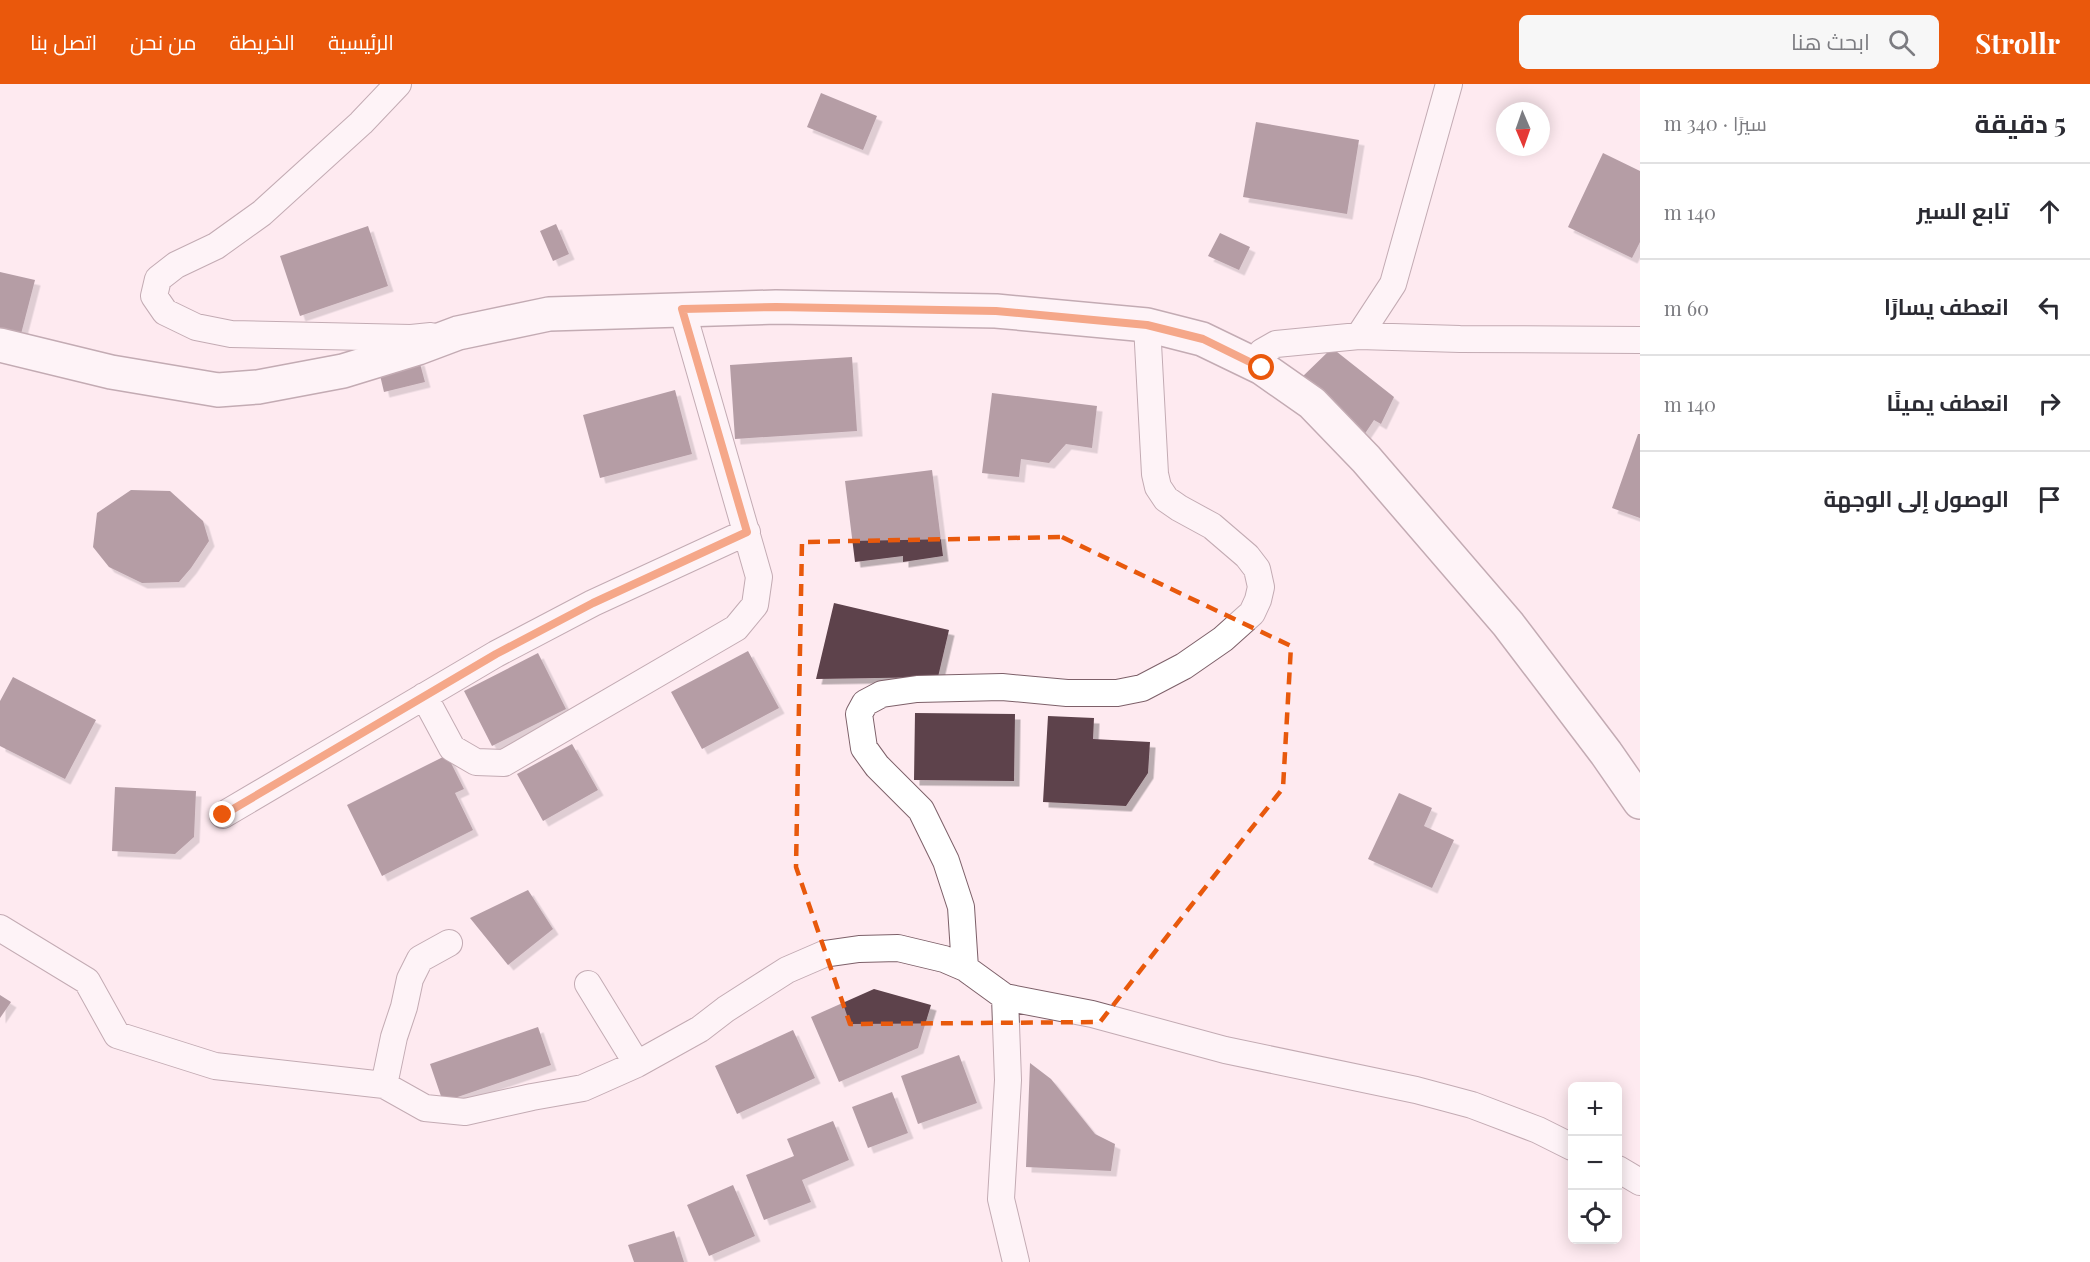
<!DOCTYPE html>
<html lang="ar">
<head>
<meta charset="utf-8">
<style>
	body { margin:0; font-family:"Playfair Display",Cairo,serif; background:#f7f7f7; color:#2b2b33; direction:rtl }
	.controls { position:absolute; right:18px; bottom:18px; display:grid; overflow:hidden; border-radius:9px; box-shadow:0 3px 15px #0003 }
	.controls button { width:54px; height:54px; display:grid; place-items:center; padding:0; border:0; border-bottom:2px solid #e1e1e2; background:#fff; color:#2b2b33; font:30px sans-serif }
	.compass { position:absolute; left:1496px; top:18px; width:54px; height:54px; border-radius:50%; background:#fff; box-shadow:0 3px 15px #0003; rotate:178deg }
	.stop { position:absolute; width:18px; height:18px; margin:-14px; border:4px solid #ea580c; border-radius:50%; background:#fff }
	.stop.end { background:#ea580c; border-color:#fff; box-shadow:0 2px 6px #0008 }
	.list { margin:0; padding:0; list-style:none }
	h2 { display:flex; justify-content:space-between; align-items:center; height:78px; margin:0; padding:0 24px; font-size:26px }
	h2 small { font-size:20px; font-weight:400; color:#7c7c81 }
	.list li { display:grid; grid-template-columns:39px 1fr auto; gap:18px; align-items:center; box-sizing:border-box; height:96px; padding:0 24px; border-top:2px solid #e1e1e2 }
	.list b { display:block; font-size:22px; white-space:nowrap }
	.list em { font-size:20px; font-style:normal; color:#7c7c81 }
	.icon { flex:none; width:33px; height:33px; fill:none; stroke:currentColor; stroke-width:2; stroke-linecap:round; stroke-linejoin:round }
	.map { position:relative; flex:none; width:1640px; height:1178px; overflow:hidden; direction:ltr }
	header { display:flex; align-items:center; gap:36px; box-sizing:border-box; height:84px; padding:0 30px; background:#ea580c; color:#fff }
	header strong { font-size:28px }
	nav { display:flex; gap:33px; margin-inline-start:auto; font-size:21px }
	.search { width:420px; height:54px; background:#f7f7f7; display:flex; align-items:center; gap:15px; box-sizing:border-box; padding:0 21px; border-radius:9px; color:#7c7c81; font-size:22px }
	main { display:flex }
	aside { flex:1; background:#fff }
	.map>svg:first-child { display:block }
</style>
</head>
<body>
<header>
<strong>Strollr</strong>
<div class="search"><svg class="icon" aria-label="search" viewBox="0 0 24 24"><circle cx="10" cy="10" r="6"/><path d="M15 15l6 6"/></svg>ابحث هنا</div>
<nav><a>الرئيسية</a><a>الخريطة</a><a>من نحن</a><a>اتصل بنا</a></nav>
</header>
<main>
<aside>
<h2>5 دقيقة<small>سيرًا · 340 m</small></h2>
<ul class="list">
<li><svg class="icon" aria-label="ahead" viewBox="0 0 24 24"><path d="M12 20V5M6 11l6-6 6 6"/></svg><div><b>تابع السير</b></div><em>140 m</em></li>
<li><svg class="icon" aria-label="left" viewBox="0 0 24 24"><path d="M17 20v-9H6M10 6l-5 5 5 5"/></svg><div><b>انعطف يسارًا</b></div><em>60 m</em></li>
<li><svg class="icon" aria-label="right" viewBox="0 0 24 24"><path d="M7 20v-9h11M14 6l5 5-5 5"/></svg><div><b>انعطف يمينًا</b></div><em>140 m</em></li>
<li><svg class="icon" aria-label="arrive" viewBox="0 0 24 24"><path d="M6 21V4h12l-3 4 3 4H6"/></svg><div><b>الوصول إلى الوجهة</b></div></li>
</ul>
</aside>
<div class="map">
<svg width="1640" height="1178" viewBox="0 0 1640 1178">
	<defs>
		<filter id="shadow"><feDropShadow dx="5.5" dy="5.5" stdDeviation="0" flood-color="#0004"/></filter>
	</defs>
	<rect width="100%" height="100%" fill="#feeaf0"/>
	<path fill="#5d424b" filter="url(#shadow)" d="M821,9l56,23 -14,34 -56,-23z
		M1256,38l103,18 -12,74 -104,-17z
		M1603,69l37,18v71l-8,16 -64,-31z
		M556,140l13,30 -16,7 -13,-30z
		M368,142l20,60 -88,30 -20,-60z
		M1220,149l30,14 -11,23 -31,-14z
		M0,188l35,8 -14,54 -21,-6z
		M1332,264l62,49 -13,27 -7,-4 -12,18 -62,-59z
		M852,273l5,74 -122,8 -5,-74z
		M419,276l6,22 -41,10 -5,-21z
		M675,306l17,64 -92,24 -17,-63z
		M992,309l105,13 -5,42 -26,-4 -17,19 -28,-4 -2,18 -37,-4z
		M1638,350h2v84l-28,-10z
		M932,386l11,86 -40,6v-6l-48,6 -10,-81z
		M131,406l39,1 33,30 6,20 -18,27 -12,14 -37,1 -33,-16 -16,-20 4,-34z
		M834,519l115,27 -11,47 -122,2z
		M748,567l31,57 -77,41 -31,-57z
		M538,569l28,56 -74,37 -28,-55z
		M13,593l83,43 -31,59 -65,-33v-45z
		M915,629l100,1 -1,67 -100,-1z
		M1048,632l46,2 -1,21 57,3 -2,31 -22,33 -83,-4z
		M572,660l26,46 -55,31 -26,-47z
		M447,671l17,34 -9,4 18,37 -91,46 -35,-71z
		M115,703l81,4 -2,46 -19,17 -63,-3z
		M1399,709l33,15 -8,18 30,14 -22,48 -64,-29z
		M528,806l25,39 -45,36 -38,-47z
		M874,905l57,16 -13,43 -79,34 -28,-65z
		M0,911l11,7 -11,16z
		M538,943l13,38 -108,37 -13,-38z
		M793,946l22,48 -78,36 -22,-48z
		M959,971l18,48 -59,21 -17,-48z
		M1030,979l21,16 44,55 20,10 -4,27 -85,-4z
		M892,1008l16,41 -40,15 -16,-41z
		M833,1037l16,39 -47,20 9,22 -47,18 -18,-45 48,-19 -7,-17z
		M733,1101l22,51 -46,20 -22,-51z
		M674,1147l10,31h-50l-6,-17z"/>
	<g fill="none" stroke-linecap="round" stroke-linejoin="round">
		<defs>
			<path id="street" d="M398,0l-37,39 -99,90 -46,33 -40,19 -18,14 -4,17 11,16 31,15 35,7 180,4 20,-2
				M1359,252l101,3 180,1
				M1262,284l-2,-7 2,-9 14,-8 83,-8 34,-52 56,-200
				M424,612l28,52 24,14 28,1 232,-135 19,-23 4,-28 -77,-268
				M223,731l273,-161 97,-51 154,-71
				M0,844l87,53 30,54 98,31 169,19
				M449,859l-29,16 -10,20 -6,28 -10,30 -10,48 41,23 40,4 67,-15 51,-9 54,-24 63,-35 26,-20 61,-39 37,-16 35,-5 39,-1 46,11 21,9 40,29 87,17 133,36 191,40 56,15 66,25 34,17
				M965,884l-4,-61 -15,-46 -25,-51 -44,-44 -13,-18 -5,-34 6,-11 17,-9 35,-5 85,-2 65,6h50l25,-5 42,-22 39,-27 29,-26 6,-13 3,-13 -4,-18 -10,-13 -35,-30 -33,-18 -13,-9 -8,-12 -3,-13 -8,-149
				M588,900l49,80
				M1005,913l3,83 -7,119 15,63
				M1618,1085l22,13"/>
			<path id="secondary" d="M0,261l111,27 107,18 40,-3 85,-16 75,-23 40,-15 91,-19 227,-7 220,4 151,14 55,14 60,29 50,35 54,56 142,165 98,129 34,49"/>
		</defs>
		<use href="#street" stroke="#7d6069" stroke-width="28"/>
		<use href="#secondary" stroke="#7d6069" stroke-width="36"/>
		<use href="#street" stroke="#fff" stroke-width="26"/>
		<use href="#secondary" stroke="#fff" stroke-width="33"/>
	</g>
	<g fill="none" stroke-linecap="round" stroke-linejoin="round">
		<path stroke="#ea580c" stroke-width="8" d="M223,731l273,-161 97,-51 154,-71 -65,-223 94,-2 220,4 151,14 56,14 59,29"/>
	</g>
	<path d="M0 0H1640V1178H0ZM1062,453l229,109 -8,142 -183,234 -250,2 -54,-157 6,-325z" fill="#feeaf0" fill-opacity=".55" fill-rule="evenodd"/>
	<path fill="none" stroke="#e8590c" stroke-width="4.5" stroke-dasharray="12 8" stroke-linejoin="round" d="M1062,453l229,109 -8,142 -183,234 -250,2 -54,-157 6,-325z"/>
</svg>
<div class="controls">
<button>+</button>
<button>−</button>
<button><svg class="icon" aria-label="locate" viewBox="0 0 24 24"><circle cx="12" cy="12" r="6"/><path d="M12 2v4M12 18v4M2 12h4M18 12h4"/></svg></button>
</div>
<svg class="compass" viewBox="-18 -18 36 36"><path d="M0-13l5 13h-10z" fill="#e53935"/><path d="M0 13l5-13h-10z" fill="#7c7c81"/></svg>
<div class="stop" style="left:1262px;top:284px"></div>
<div class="stop end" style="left:223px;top:731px"></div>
</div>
</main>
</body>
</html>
